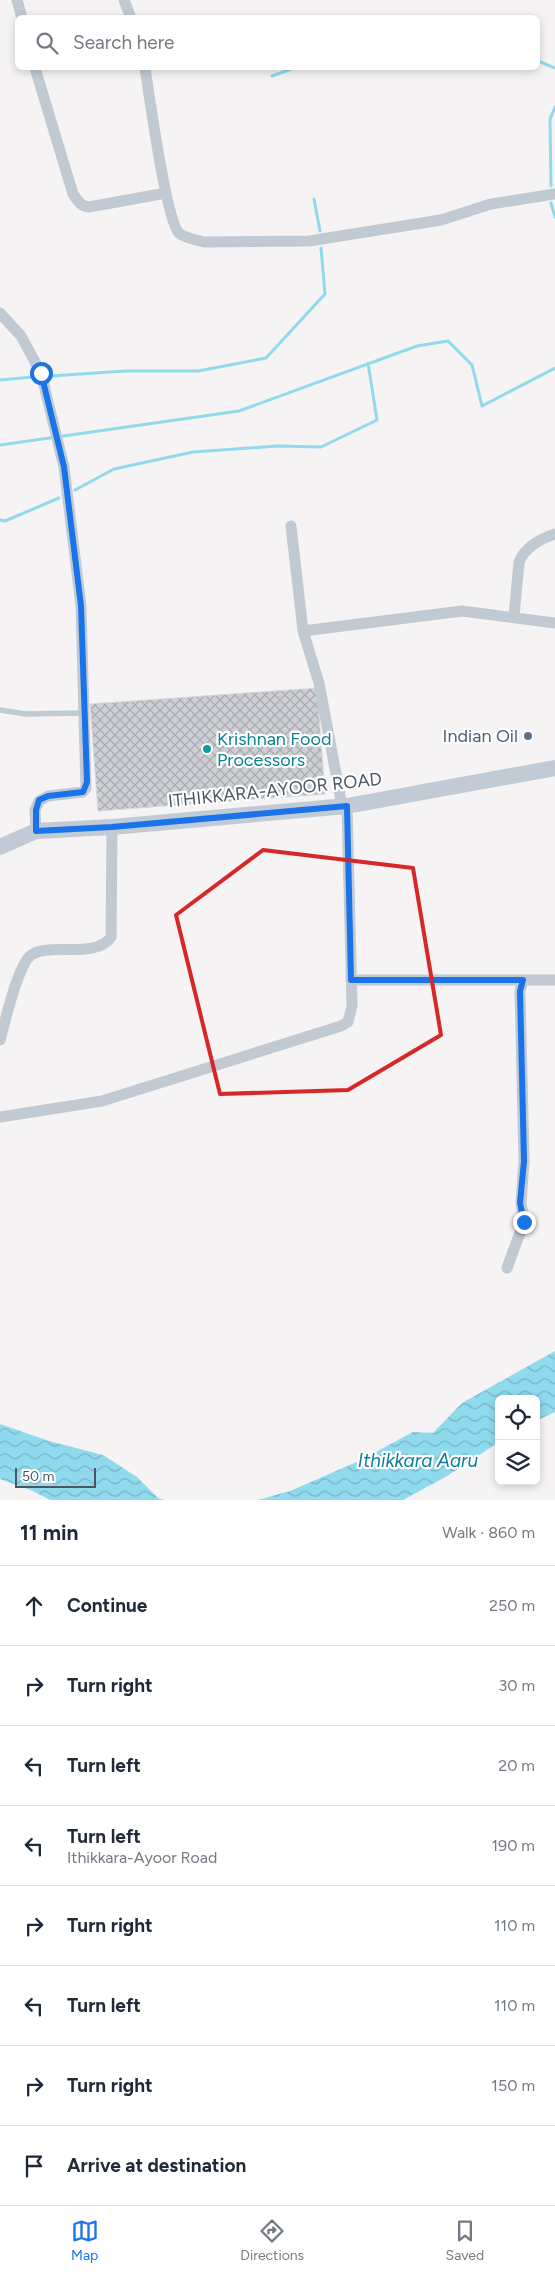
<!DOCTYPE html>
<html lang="en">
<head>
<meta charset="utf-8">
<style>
	body { margin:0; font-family:Figtree,sans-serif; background:#f6f6f7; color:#1f2937 }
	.controls { position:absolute; right:15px; bottom:15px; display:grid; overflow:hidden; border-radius:8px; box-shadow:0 2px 8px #0003 }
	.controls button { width:45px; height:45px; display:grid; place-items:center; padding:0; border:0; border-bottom:1px solid #e0e1e3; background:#fff; color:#1f2937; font:25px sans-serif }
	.scale { position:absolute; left:15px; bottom:12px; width:81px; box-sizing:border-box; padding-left:5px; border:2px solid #4a5661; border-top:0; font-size:14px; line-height:18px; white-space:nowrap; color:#4a5661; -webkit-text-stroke:4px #fff; paint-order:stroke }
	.stop { position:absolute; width:15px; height:15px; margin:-11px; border:4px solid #1a73e8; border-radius:50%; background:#fff }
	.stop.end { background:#1a73e8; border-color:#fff; box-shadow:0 1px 5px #0008 }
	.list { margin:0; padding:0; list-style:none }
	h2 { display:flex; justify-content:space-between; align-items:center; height:65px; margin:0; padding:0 20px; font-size:21px }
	h2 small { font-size:16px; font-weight:400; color:#747a83 }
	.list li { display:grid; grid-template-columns:32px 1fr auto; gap:15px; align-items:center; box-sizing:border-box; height:80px; padding:0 20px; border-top:1px solid #e0e1e3 }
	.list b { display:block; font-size:19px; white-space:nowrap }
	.list p { margin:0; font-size:16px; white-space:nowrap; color:#747a83 }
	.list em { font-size:16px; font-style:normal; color:#747a83 }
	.icon { flex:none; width:28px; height:28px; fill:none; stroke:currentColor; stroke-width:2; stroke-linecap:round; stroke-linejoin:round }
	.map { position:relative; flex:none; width:555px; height:1500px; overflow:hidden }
	.search { position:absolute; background:#fff; box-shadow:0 2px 8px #0003; left:15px; right:15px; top:15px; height:55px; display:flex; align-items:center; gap:12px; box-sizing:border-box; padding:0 18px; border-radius:8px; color:#747a83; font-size:19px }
	.sheet { height:705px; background:#fff }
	nav { display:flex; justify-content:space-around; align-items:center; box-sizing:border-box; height:70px; border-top:1px solid #e0e1e3; background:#fff; font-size:14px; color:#747a83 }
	nav a { display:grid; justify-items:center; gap:2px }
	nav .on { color:#1a73e8 }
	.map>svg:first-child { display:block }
</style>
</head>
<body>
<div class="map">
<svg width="555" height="1500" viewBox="0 0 555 1500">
	<defs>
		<pattern id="water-waves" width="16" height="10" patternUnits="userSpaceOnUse" patternTransform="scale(1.25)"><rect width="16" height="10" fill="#90daee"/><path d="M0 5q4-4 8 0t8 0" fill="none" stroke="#78b4c4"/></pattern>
		<pattern id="building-cross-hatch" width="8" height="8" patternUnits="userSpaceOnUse" patternTransform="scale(1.25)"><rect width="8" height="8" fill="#cdcfd5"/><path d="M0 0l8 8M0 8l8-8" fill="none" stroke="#a8abb0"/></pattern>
	</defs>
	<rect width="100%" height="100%" fill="#f5f3f3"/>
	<path fill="url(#water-waves)" d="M555,1351v61l-19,9v-22h-37v43l-52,34 -44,24h-145l32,-9 69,-30 54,-29 20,1 29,-30z
		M0,1424l49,17 54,14 34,22 21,21 7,2h-115l-17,-9 -33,-12z"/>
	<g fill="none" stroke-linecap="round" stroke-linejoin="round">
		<path stroke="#90daee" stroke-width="3" d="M538,61l17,7
			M272,76l22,-8
			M551,186l-1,-67 5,-12
			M314,199l6,32
			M551,203l4,14
			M51,376l74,-5h73l68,-13 59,-64 -4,-46
			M0,380l33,-3
			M0,445l239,-34 178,-65 31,-5 24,24 10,41 73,-38
			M75,490l39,-21 79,-17 84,-6 44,1 56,-27 -9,-57
			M0,520l5,1 54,-23"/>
	</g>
	<path fill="url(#building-cross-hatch)" stroke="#d7d9de" d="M317,688l8,106 -227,17 -8,-107z"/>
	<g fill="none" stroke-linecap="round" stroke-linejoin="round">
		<path stroke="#c1cad2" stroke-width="5.5" d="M0,710l26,4 59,-1"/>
		<path stroke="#c1cad2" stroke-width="11" d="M17,0l5,18
			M124,0l7,18
			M35,68l38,126c5,7 7,12 16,13l77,-14
			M145,68c4,25 21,152 34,165 6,5 17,7 25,9l105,-1 132,-21 50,-16 64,-10
			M0,313l21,23 20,37 23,94 17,139 5,182 -3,4 -35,4 -9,5 -4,9 1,21
			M291,526l12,105 16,52 23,123
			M514,617l5,-55c6,-15 21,-23 36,-28
			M303,631l159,-20 93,12
			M351,980h204
			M0,1040c5,-18 17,-72 30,-84 17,-15 66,4 81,-19l1,-110
			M0,1117l102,-16 239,-75 7,-4 4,-16 -5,-200
			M507,1268l17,-46 -3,-19 3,-42 -4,-170 3,-11"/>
		<path stroke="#c1cbd6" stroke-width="16" d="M0,847l36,-16 76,-4 235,-21 208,-38"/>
	</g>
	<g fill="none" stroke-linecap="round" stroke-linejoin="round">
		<path stroke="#1a73e8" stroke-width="6" d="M41,373l23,94 17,139 6,176 -4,10 -35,4 -9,4 -3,10v21l76,-4 235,-21 4,174h172l-3,11 4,170 -4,42 4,19"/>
	</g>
	<path fill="none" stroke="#d62828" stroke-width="4" stroke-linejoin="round" d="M263,850l150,18 28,167 -93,55 -128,4 -44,-179z"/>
	<circle fill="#5c6f8a" stroke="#fff" stroke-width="2" cx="528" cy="736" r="5"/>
	<circle fill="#0f9aa8" stroke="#fff" stroke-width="2" cx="207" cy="749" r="5"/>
	<g text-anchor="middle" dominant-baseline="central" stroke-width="4.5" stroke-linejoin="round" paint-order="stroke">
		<g font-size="18" fill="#4e5e75" stroke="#fff" text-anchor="end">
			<text x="518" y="736">Indian Oil</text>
		</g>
		<g font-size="18" fill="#0d838f" stroke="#fff" text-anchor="start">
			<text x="217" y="739">Krishnan Food<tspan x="217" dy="21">Processors</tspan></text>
		</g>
		<g font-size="18" fill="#4a5661" stroke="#fff">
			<text transform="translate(275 790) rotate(-6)">ITHIKKARA-AYOOR ROAD</text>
		</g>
		<g font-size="19" font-style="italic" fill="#0c7c9b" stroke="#fff">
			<text x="418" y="1460">Ithikkara Aaru</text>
		</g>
	</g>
</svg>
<div class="controls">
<button><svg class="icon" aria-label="locate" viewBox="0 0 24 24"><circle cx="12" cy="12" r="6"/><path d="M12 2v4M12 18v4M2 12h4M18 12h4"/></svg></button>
<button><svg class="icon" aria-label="layers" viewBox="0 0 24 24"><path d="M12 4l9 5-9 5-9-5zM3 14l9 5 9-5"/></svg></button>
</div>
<div class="scale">50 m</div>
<div class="stop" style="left:41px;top:373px"></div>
<div class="stop end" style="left:524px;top:1222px"></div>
<div class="search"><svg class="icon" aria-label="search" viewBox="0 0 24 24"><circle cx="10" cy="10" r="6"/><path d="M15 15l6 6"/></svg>Search here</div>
</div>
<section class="sheet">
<h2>11 min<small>Walk · 860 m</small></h2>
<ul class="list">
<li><svg class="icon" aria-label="ahead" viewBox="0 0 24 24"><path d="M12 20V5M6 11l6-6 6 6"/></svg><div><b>Continue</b></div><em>250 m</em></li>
<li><svg class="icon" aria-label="right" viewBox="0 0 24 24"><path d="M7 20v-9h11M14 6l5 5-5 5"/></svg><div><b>Turn right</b></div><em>30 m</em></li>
<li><svg class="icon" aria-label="left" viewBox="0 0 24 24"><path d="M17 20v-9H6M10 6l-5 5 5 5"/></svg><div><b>Turn left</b></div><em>20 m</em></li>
<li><svg class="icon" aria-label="left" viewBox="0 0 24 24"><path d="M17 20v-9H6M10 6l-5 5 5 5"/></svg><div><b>Turn left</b><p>Ithikkara-Ayoor Road</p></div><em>190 m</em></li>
<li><svg class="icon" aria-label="right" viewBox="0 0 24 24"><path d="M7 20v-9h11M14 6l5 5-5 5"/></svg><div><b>Turn right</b></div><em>110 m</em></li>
<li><svg class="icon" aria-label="left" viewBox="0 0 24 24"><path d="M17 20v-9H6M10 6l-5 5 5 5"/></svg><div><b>Turn left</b></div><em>110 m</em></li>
<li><svg class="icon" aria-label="right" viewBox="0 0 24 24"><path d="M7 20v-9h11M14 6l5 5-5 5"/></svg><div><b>Turn right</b></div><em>150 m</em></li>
<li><svg class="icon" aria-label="arrive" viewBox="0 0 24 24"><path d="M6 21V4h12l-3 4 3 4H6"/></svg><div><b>Arrive at destination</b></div></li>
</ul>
</section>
<nav>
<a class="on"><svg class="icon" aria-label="map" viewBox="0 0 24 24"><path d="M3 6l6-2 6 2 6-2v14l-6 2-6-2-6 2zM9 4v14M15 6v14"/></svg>Map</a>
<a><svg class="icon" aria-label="directions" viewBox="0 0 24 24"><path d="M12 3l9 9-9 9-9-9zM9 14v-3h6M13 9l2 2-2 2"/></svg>Directions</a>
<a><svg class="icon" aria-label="saved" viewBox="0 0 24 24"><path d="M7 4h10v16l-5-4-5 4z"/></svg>Saved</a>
</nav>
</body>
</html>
